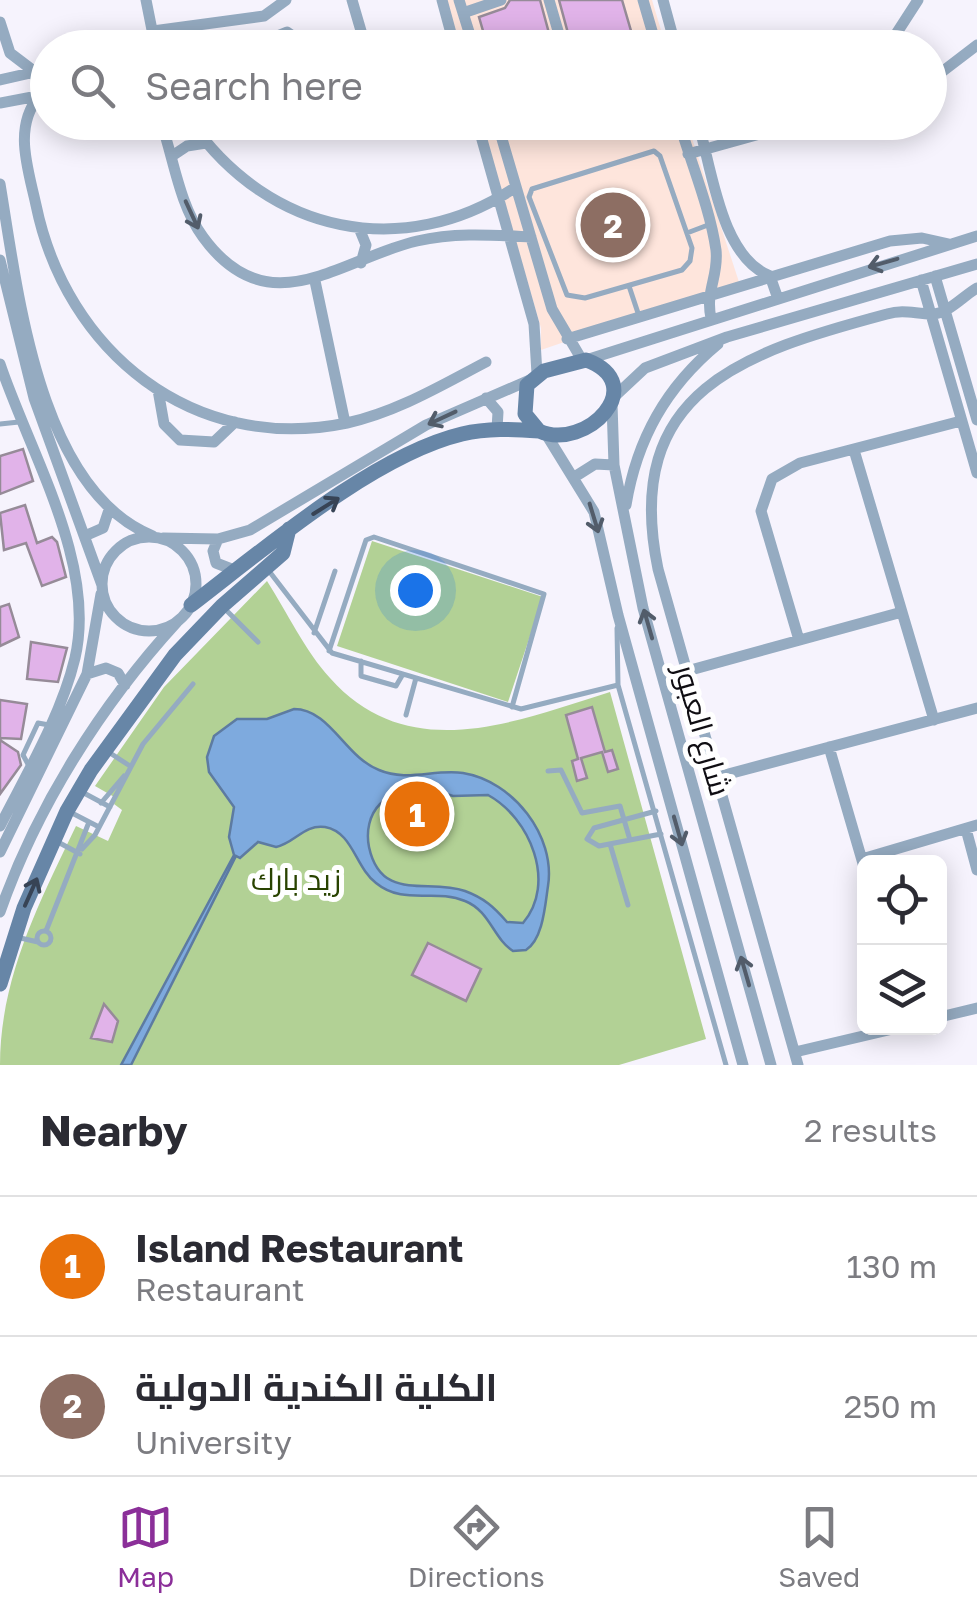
<!DOCTYPE html>
<html lang="en">
<head>
<meta charset="utf-8">
<style>
	body { margin:0; font-family:"Golos Text",Cairo,sans-serif; background:#f2f2f3; color:#2b2b33 }
	.controls { position:absolute; right:30px; bottom:30px; display:grid; overflow:hidden; border-radius:15px; box-shadow:0 5px 25px #0003 }
	.controls button { width:90px; height:90px; display:grid; place-items:center; padding:0; border:0; border-bottom:2px solid #e1e1e2; background:#fff; color:#2b2b33; font:50px sans-serif }
	.you { position:absolute; left:415px; top:590px; width:35px; height:35px; margin:-25px; border:8px solid #fff; border-radius:50%; background:#1a73e8; box-shadow:0 0 0 15px #1a73e833 }
	.badge { display:grid; place-items:center; width:65px; height:65px; border-radius:50%; background:#8b2f99; color:#fff; font-size:32px; font-weight:700 }
	.pin { position:absolute; translate:-50% -50%; border:5px solid #fff; box-shadow:0 2px 10px #0006 }
	.list { margin:0; padding:0; list-style:none }
	h2 { display:flex; justify-content:space-between; align-items:center; height:130px; margin:0; padding:0 40px; font-size:42px }
	h2 small { font-size:32px; font-weight:400; color:#7c7c81 }
	.list li { display:grid; grid-template-columns:65px 1fr auto; gap:30px; align-items:center; box-sizing:border-box; height:140px; padding:0 40px; border-top:2px solid #e1e1e2 }
	.list b { display:block; font-size:38px; white-space:nowrap }
	.list p { margin:0; font-size:32px; white-space:nowrap; color:#7c7c81 }
	.list em { font-size:32px; font-style:normal; color:#7c7c81 }
	.icon { flex:none; width:55px; height:55px; fill:none; stroke:currentColor; stroke-width:2; stroke-linecap:round; stroke-linejoin:round }
	.map { position:relative; flex:none; width:977px; height:1065px; overflow:hidden }
	.search { position:absolute; background:#fff; box-shadow:0 5px 25px #0003; left:30px; right:30px; top:30px; height:110px; display:flex; align-items:center; gap:25px; box-sizing:border-box; padding:0 35px; border-radius:55px; color:#7c7c81; font-size:38px }
	.sheet { height:410px; background:#fff }
	nav { display:flex; justify-content:space-around; align-items:center; box-sizing:border-box; height:140px; border-top:2px solid #e1e1e2; background:#fff; font-size:28px; color:#7c7c81 }
	nav a { display:grid; justify-items:center; gap:5px }
	nav .on { color:#8b2f99 }
	.map>svg:first-child { display:block }
</style>
</head>
<body>
<div class="map">
<svg width="977" height="1065" viewBox="0 0 977 1065">
	<rect width="100%" height="100%" fill="#f6f3fd"/>
	<path fill="#fee5dc" d="M445,0h207l14,47h-207z
		M481,123h206l52,159 -198,68v-22z"/>
	<path fill="#b2d195" d="M372,541l171,56 -35,105 -171,-56z
		M267,581c20,31 38,70 63,97 79,89 187,43 280,14l96,347 -87,26h-619c0,-87 39,-162 76,-239l32,15 14,-31 -8,-6 2,-6 -21,-12 69,-99z"/>
	<path fill="#7eaade" stroke="#5d7ba1" stroke-width="2.5" fill-rule="evenodd" d="M294,709c36,0 51,48 85,61 28,12 55,-1 84,3 50,8 93,63 85,113 -3,20 -5,53 -22,64l-13,1c-20,-13 -23,-40 -48,-50 -30,-13 -61,5 -89,-18 -21,-16 -23,-51 -51,-56 -21,-3 -30,16 -49,20l-18,-5 -18,16 -4,-2 -105,209h-10l113,-210 -5,-18 5,-30 -25,-35 -2,-15 7,-21 23,-17h30zM421,786l32,10 35,-1c42,23 69,88 35,128l-16,-1c-13,-15 -23,-24 -42,-31 -37,-13 -84,12 -96,-44 -3,-15 0,-32 11,-43 12,-12 25,-17 41,-18z"/>
	<path fill="#e1b3e9" stroke="#968b98" stroke-width="2.5" d="M510,0h30l13,48h-65l-9,-31 26,-9z
		M559,0h63l14,48h-64z
		M23,449l10,32 -33,13v-38z
		M25,505l12,38 15,-6 5,5 9,35 -24,9 -16,-43 -22,7 -4,-37z
		M9,604l10,33 -19,9v-39z
		M31,642l36,6 -9,34 -31,-3z
		M0,700l27,4 -6,35 -21,-1z
		M592,707l13,45 7,-2 6,19 -10,3 -6,-20 -21,6 6,20 -10,3 -5,-20 6,-2 -12,-44z
		M0,740l18,12 3,13 -21,29z
		M428,943l53,26 -15,32 -54,-26z
		M104,1004l14,17 -6,21 -21,-4z"/>
	<g fill="none" stroke-linecap="round" stroke-linejoin="round">
		<path stroke="#95abc1" stroke-width="5" d="M654,151l6,5 32,92 -2,13 -8,9 -97,28 -18,-3 -38,-98 3,-8z
			M687,233l21,-8
			M629,286l10,30
			M0,424l19,-2
			M269,571l63,82 189,56 97,-24
			M224,608l34,34
			M617,628l1,57 108,380
			M314,633l21,-62
			M329,651l37,-111 8,-3 170,57 -32,113
			M361,661v15l35,10 7,-12
			M406,715l10,-37
			M107,751l23,15
			M29,766l-6,-11 15,-32 11,2
			M548,771l13,-1 21,43 38,-7 10,34
			M82,792l28,15
			M101,803l23,-27
			M656,811l-62,17 -7,11 12,7 62,-12
			M70,812l29,15
			M56,841l24,13
			M610,844l18,61
			M82,849l13,-14 48,-91 50,-60
			M37 938a7 7 0 1 1 14 0a7 7 0 1 1-14 0Z
			M46,931l43,-109
			M16,937l22,5"/>
		<path stroke="#95abc1" stroke-width="11" d="M146,0l9,45
			M352,0l14,48
			M442,0l13,48
			M459,0l15,48
			M549,0l14,48
			M643,0l14,48
			M663,0l13,48
			M463,13l38,-13
			M0,22l10,31 25,19 4,24c-26,32 -11,72 -3,109 30,146 157,250 311,218 50,-11 95,-38 139,-61
			M153,31l111,-15 22,-16
			M132,48l12,-5 14,5
			M248,48l39,-16 23,16
			M887,48l31,-48
			M0,80l48,-11
			M930,81l47,-36
			M0,103l48,-9
			M161,122c13,38 18,82 42,115 66,91 139,21 214,4 39,-9 75,-6 114,-4
			M191,122c78,112 213,140 325,65
			M477,122l57,202 3,50
			M497,122l55,187 30,51
			M679,122c12,41 31,86 37,128 3,26 -11,41 -5,68
			M698,122c14,48 23,135 72,154l7,20
			M682,134l43,-12
			M501,136l40,-14
			M688,154l114,-32
			M172,156l15,-10 19,-3
			M0,184c18,107 38,306 153,352
			M359,228l7,17 -5,18
			M0,260l34,138 68,187
			M935,276l42,144
			M921,280l56,193
			M315,281l30,142
			M567,339l323,-98 32,-3 27,6
			M586,360l391,-124
			M0,364c30,89 97,200 75,294 -14,58 -48,115 -75,168
			M158,390l6,34 16,16 34,2 21,-20
			M614,397l31,-29 82,-31 250,-73
			M486,398l12,14 -1,17
			M612,404l2,61 29,143 128,457
			M546,434l48,78 24,103 125,450
			M854,450l80,270
			M576,476l19,-12 19,1
			M626,505c11,-66 40,-118 92,-161
			M87,535l16,-7 6,-18
			M102 584a47 47 0 1 1 94 0a47 47 0 1 1-94 0Z
			M163,538l55,1 32,-9 176,-105 106,-46
			M218,539l-5,12 3,12 18,7
			M799,640l-38,-129 11,-32 28,-16 161,-42
			M687,671l215,-59
			M87,674l19,-6 12,5 7,12
			M829,747l35,120
			M717,777l260,-69
			M966,829l11,41
			M0,852l87,-178 14,-80
			M862,859l115,-34
			M0,912c37,-106 102,-208 177,-290
			M940,1017l37,-9
			M795,1052l102,-24
			M798,1065l-140,-496c-37,-179 87,-217 229,-255 17,-5 28,0 45,0 16,0 31,-18 45,-26"/>
		<path stroke="#6786a7" stroke-width="15" d="M586,360c66,24 0,92 -47,71l-14,-17 2,-29 17,-14z
			M191,605c72,-55 183,-150 271,-171 25,-6 51,-5 77,-3
			M0,984l24,-76 43,-97 24,-41 84,-115 47,-49 61,-53 6,-24"/>
	</g>
	<defs><path id="oneway-shaft" d="M-6 0H5M1.5-3L5.5 0L1.5 3" fill="none" stroke-width="1.6" stroke-linecap="round" stroke-linejoin="round" transform="scale(2.5)"/></defs>
	<g stroke="#525c6a">
		<use href="#oneway-shaft" transform="translate(192 215) rotate(65)"/>
		<use href="#oneway-shaft" transform="translate(883 263) rotate(164)"/>
		<use href="#oneway-shaft" transform="translate(442 418) rotate(155)"/>
		<use href="#oneway-shaft" transform="translate(594 518) rotate(73)"/>
		<use href="#oneway-shaft" transform="translate(648 624) rotate(-106)"/>
		<use href="#oneway-shaft" transform="translate(678 831) rotate(74)"/>
		<use href="#oneway-shaft" transform="translate(745 971) rotate(-106)"/>
	</g>
	<g stroke="#374355">
		<use href="#oneway-shaft" transform="translate(326 506) rotate(-32)"/>
		<use href="#oneway-shaft" transform="translate(31 892) rotate(-66)"/>
	</g>
	<g text-anchor="middle" dominant-baseline="central" stroke-width="10" stroke-linejoin="round" paint-order="stroke">
		<g font-size="30" fill="#0f0d12" stroke="#fff">
			<text transform="translate(703 730) rotate(74)">شارع العبور</text>
		</g>
		<g font-size="30" fill="#294300" stroke="#fff">
			<text x="296" y="879">زيد بارك</text>
		</g>
	</g>
</svg>
<div class="controls">
<button><svg class="icon" aria-label="locate" viewBox="0 0 24 24"><circle cx="12" cy="12" r="6"/><path d="M12 2v4M12 18v4M2 12h4M18 12h4"/></svg></button>
<button><svg class="icon" aria-label="layers" viewBox="0 0 24 24"><path d="M12 4l9 5-9 5-9-5zM3 14l9 5 9-5"/></svg></button>
</div>
<div class="you"></div>
<div class="pin badge" style="left:417px;top:814px;background:#e8710a">1</div>
<div class="pin badge" style="left:613px;top:225px;background:#8d6e63">2</div>
<div class="search"><svg class="icon" aria-label="search" viewBox="0 0 24 24"><circle cx="10" cy="10" r="6"/><path d="M15 15l6 6"/></svg>Search here</div>
</div>
<section class="sheet">
<h2>Nearby<small>2 results</small></h2>
<ul class="list">
<li><span class="badge" style="background:#e8710a">1</span><div><b>Island Restaurant</b><p>Restaurant</p></div><em>130 m</em></li>
<li><span class="badge" style="background:#8d6e63">2</span><div><b>الكلية الكندية الدولية</b><p>University</p></div><em>250 m</em></li>
</ul>
</section>
<nav>
<a class="on"><svg class="icon" aria-label="map" viewBox="0 0 24 24"><path d="M3 6l6-2 6 2 6-2v14l-6 2-6-2-6 2zM9 4v14M15 6v14"/></svg>Map</a>
<a><svg class="icon" aria-label="directions" viewBox="0 0 24 24"><path d="M12 3l9 9-9 9-9-9zM9 14v-3h6M13 9l2 2-2 2"/></svg>Directions</a>
<a><svg class="icon" aria-label="saved" viewBox="0 0 24 24"><path d="M7 4h10v16l-5-4-5 4z"/></svg>Saved</a>
</nav>
</body>
</html>
